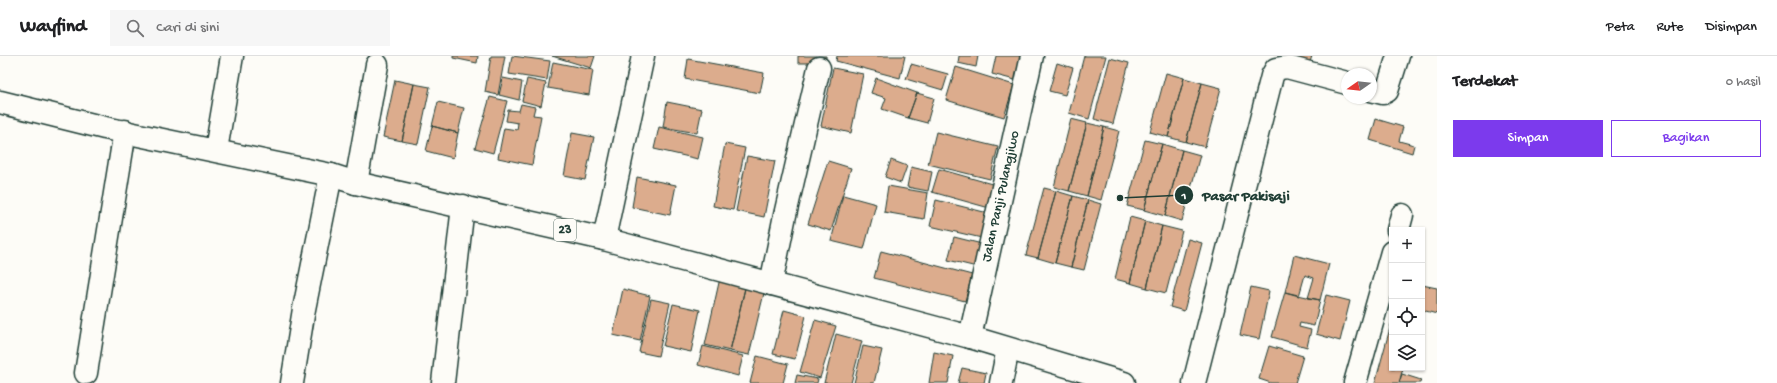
<!DOCTYPE html>
<html lang="id">
<head>
<meta charset="utf-8">
<style>
	body { margin:0; font-family:"Gochi Hand",sans-serif; background:#f6f6f6; color:#202124 }
	.controls { position:absolute; right:12px; bottom:12px; display:grid; overflow:hidden; border-radius:0px; box-shadow:0 1px 3px #0004 }
	.controls button { width:36px; height:36px; display:grid; place-items:center; padding:0; border:0; border-bottom:1px solid #e0e0e0; background:#fff; color:#202124; font:20px sans-serif }
	.compass { position:absolute; left:1341px; top:12px; width:36px; height:36px; border-radius:50%; background:#fff; box-shadow:0 1px 3px #0004; rotate:256deg }
	.list { margin:0; padding:0; list-style:none }
	h2 { display:flex; justify-content:space-between; align-items:center; height:52px; margin:0; padding:0 16px; font-size:17px }
	h2 small { font-size:13px; font-weight:400; color:#757577 }
	.actions { display:flex; gap:8px; padding:12px 16px }
	.actions a { flex:1; padding:9px 0; border:1px solid #7c3aed; border-radius:0px; text-align:center; font-size:14px; color:#7c3aed }
	.actions .main { background:#7c3aed; color:#fff }
	.icon { flex:none; width:22px; height:22px; fill:none; stroke:currentColor; stroke-width:2; stroke-linecap:round; stroke-linejoin:round }
	.map { position:relative; flex:none; width:1437px; height:327px; overflow:hidden }
	header { display:flex; align-items:center; gap:24px; box-sizing:border-box; height:56px; padding:0 20px; background:#fff; border-bottom:1px solid #e0e0e0 }
	header strong { font-size:19px }
	nav { display:flex; gap:22px; margin-inline-start:auto; font-size:14px }
	.search { width:280px; height:36px; background:#f6f6f6; display:flex; align-items:center; gap:10px; box-sizing:border-box; padding:0 14px; border-radius:0px; color:#757577; font-size:15px }
	main { display:flex }
	aside { flex:1; background:#fff }
	.map>svg:first-child { display:block }
</style>
</head>
<body>
<header>
<strong>Wayfind</strong>
<div class="search"><svg class="icon" aria-label="search" viewBox="0 0 24 24"><circle cx="10" cy="10" r="6"/><path d="M15 15l6 6"/></svg>Cari di sini</div>
<nav><a>Peta</a><a>Rute</a><a>Disimpan</a></nav>
</header>
<main>
<div class="map">
<svg width="1437" height="327" viewBox="0 0 1437 327">
	<rect width="100%" height="100%" fill="#fdfcf7"/>
	<filter id="ink" filterUnits="userSpaceOnUse"><feTurbulence type="fractalNoise" baseFrequency=".025" numOctaves="2"/><feDisplacementMap in="SourceGraphic" scale="8" xChannelSelector="R" yChannelSelector="G"/><feConvolveMatrix kernelMatrix="1 2 1 2 8 2 1 2 1" color-interpolation-filters="sRGB"/></filter>
	<g filter="url(#ink)">
		<path fill="#dcac8d" stroke="#1f3d34" d="M453,0h25l-1,7 -24,-5z
			M491,0h14l-7,39 -13,-3z
			M512,0l38,5 -3,19 -38,-6z
			M552,0h43l-4,12z
			M798,0h28v7h-28z
			M837,0h68l-5,22 -64,-17z
			M959,0h19l-2,11 -18,-4z
			M996,0h25l-6,24 -23,-6z
			M1084,0h22l-17,63 -20,-6z
			M1292,0h20l-2,6z
			M1110,2l19,5 -16,61 -19,-5z
			M688,3l76,14 -4,20 -75,-14z
			M553,6l40,8 -4,25 -41,-7z
			M1057,7l16,5 -8,27 -16,-4z
			M911,8l37,10 -5,16 -37,-11z
			M956,11l58,18 -10,32 -58,-17z
			M833,12l30,6 -12,59 -30,-7z
			M1166,17l18,5 -16,59 -18,-5z
			M503,22l19,4 -3,18 -20,-5z
			M876,22l41,15 -9,25 -26,-9 4,-11 -15,-5z
			M1184,22l18,5 -16,59 -18,-5z
			M527,23l19,4 -5,23 -19,-5z
			M395,24l19,4 -12,57 -19,-4z
			M1202,27l19,5 -16,59 -19,-5z
			M414,28l16,3 -12,57 -16,-3z
			M917,37l17,5 -7,25 -19,-5z
			M490,41l17,4 -14,52 -18,-5z
			M438,46l26,6 -6,25 -26,-7z
			M667,46l35,7 -5,24 -34,-6z
			M521,48l14,3 -2,8 8,1 -9,49 -34,-7 6,-30 13,2 1,-7 -12,-2 2,-11 11,1z
			M1071,63l16,4 -18,68 -15,-4z
			M1376,63l27,8 -4,14 15,4 -2,8 -42,-13z
			M1087,67l17,4 -17,69 -18,-5z
			M432,70l26,7 -5,25 -27,-7z
			M659,71l44,10 -5,22 -44,-10z
			M1104,71l15,4 -18,69 -14,-4z
			M936,76l62,15 -8,32 -62,-15z
			M572,77l22,4 -9,43 -21,-4z
			M1145,84l17,4 -18,66 -17,-4z
			M725,88l20,4 -12,62 -20,-4z
			M1162,88l20,6 -17,66 -21,-6z
			M1182,94l18,5 -18,66 -17,-5z
			M747,100l28,5 -11,56 -28,-6z
			M891,104l16,6 -6,17 -16,-6z
			M828,105l23,7 -20,63 -23,-7z
			M911,111l21,5 -4,19 -21,-4z
			M939,113l60,17 -6,23 -61,-17z
			M637,121l39,8 -6,30 -38,-8z
			M888,130l40,7 -4,26 -40,-7z
			M1044,132l12,3 -18,67 -12,-3z
			M1056,135l17,5 -18,67 -17,-5z
			M843,139l33,9 -12,45 -33,-8z
			M1073,140l15,4 -17,67 -16,-4z
			M936,144l56,14 -6,25 -56,-13z
			M1088,144l13,4 -17,66 -13,-3z
			M1130,161l15,4 -15,62 -15,-4z
			M1145,165l17,5 -15,62 -17,-5z
			M1162,170l20,5 -16,62 -19,-5z
			M954,181l28,7 -5,23 -29,-7z
			M1188,183l14,4 -18,68 -14,-4z
			M881,195l91,24 -7,26 -91,-23z
			M1294,199l35,9 -9,36 -12,-2 6,-20 -9,-3 -6,21 -14,-4z
			M720,222l26,6 -16,67 -25,-6z
			M746,228l19,5 -16,66 -19,-4z
			M1422,229l15,3v26l-15,-4z
			M1251,231l18,4 -10,48 -19,-4z
			M623,233l27,7 -10,45 -27,-6z
			M1285,236l35,8 -6,26 -14,-3 -1,4 12,3 -4,17 -35,-10z
			M1326,239l24,6 -10,40 -24,-7z
			M651,243l19,4 -12,53 -19,-4z
			M673,248l27,6 -9,42 -28,-6z
			M784,254l22,6 -11,43 -22,-5z
			M815,264l21,6 -16,52 -20,-6z
			M1392,265v47h11l-4,15h-24z
			M836,278l26,7 -11,42h-27z
			M703,290l40,10 -5,20 -40,-11z
			M863,290l19,4 -8,33h-20z
			M1269,290l34,10 -8,27h-24l-12,-4z
			M934,296l19,4 -5,27h-19z
			M757,300l31,8 -5,19h-33z
			M962,312l24,5 -2,10h-26z
			M1402,318l19,6 -1,3h-21z
			M797,319l21,4 -1,4h-22z"/>
		<g fill="none" stroke-linecap="round" stroke-linejoin="round">
			<defs>
				<g id="street">
					<path d="M1371,34l12,3 4,-2 11,-35"/>
					<path d="M216,94l16,-94"/>
					<path d="M356,127l21,-118"/>
					<path d="M1398,174l4,-15"/>
					<path d="M604,183l39,-183"/>
					<path d="M771,228l14,-69 34,-147"/>
					<path id="s1" d="M970,281l62,-281"/>
					<path d="M86,317l39,-242"/>
					<path d="M292,327l12,-74 27,-134"/>
					<path d="M443,327l20,-177"/>
					<path d="M1001,327l7,-34"/>
					<path d="M1194,327l78,-307 4,-7 11,-2 60,16"/>
					<path d="M1355,327l37,-131"/>
				</g>
				<path id="highway" d="M0,46l105,26 226,47 25,8 248,56 366,98 154,46"/>
			</defs>
			<use href="#street" stroke="#1f3d34" stroke-width="25"/>
			<use href="#highway" stroke="#1f3d34" stroke-width="25"/>
			<use href="#street" stroke="#fdfcf7" stroke-width="22"/>
			<use href="#highway" stroke="#fdfcf7" stroke-width="22"/>
		</g>
	</g>
	<g text-anchor="middle" dominant-baseline="central" stroke-width="4" stroke-linejoin="round" paint-order="stroke">
		<rect fill="#fdfcf7" stroke="#62766e" stroke-width="1" x="554" y="163" width="22" height="22" rx="3"/>
		<g font-size="13" font-weight="bold" fill="#1f3d34">
			<text x="565" y="174">23</text>
		</g>
		<g font-size="14" fill="#1f3d34" stroke="#fdfcf7">
			<text stroke="none"><textPath href="#s1" startOffset="144">Jalan Panji Pulangjiwo</textPath></text>
		</g>
	</g>
	<path fill="none" stroke="#1f3d34" stroke-width="1.5" d="M1120 142L1184 139"/>
	<g fill="#1f3d34" stroke="#fdfcf7" stroke-width="1.5">
		<circle cx="1120" cy="142" r="4"/>
		<circle cx="1184" cy="139" r="10"/>
	</g>
	<g font-size="12" text-anchor="middle" font-weight="bold" fill="#fff">
		<text x="1184" y="143">1</text>
	</g>
	<g font-size="15" text-anchor="middle" font-weight="bold" fill="#1f3d34" stroke="#fdfcf7" stroke-width="4" stroke-linejoin="round" paint-order="stroke">
		<text x="1246" y="144">Pasar Pakisaji</text>
	</g>
</svg>
<div class="controls">
<button>+</button>
<button>−</button>
<button><svg class="icon" aria-label="locate" viewBox="0 0 24 24"><circle cx="12" cy="12" r="6"/><path d="M12 2v4M12 18v4M2 12h4M18 12h4"/></svg></button>
<button><svg class="icon" aria-label="layers" viewBox="0 0 24 24"><path d="M12 4l9 5-9 5-9-5zM3 14l9 5 9-5"/></svg></button>
</div>
<svg class="compass" viewBox="-18 -18 36 36"><path d="M0-13l5 13h-10z" fill="#e53935"/><path d="M0 13l5-13h-10z" fill="#757577"/></svg>
</div>
<aside>
<h2>Terdekat<small>0 hasil</small></h2>
<ul class="list">
</ul>
<div class="actions"><a class="main">Simpan</a><a>Bagikan</a></div>
</aside>
</main>
</body>
</html>
